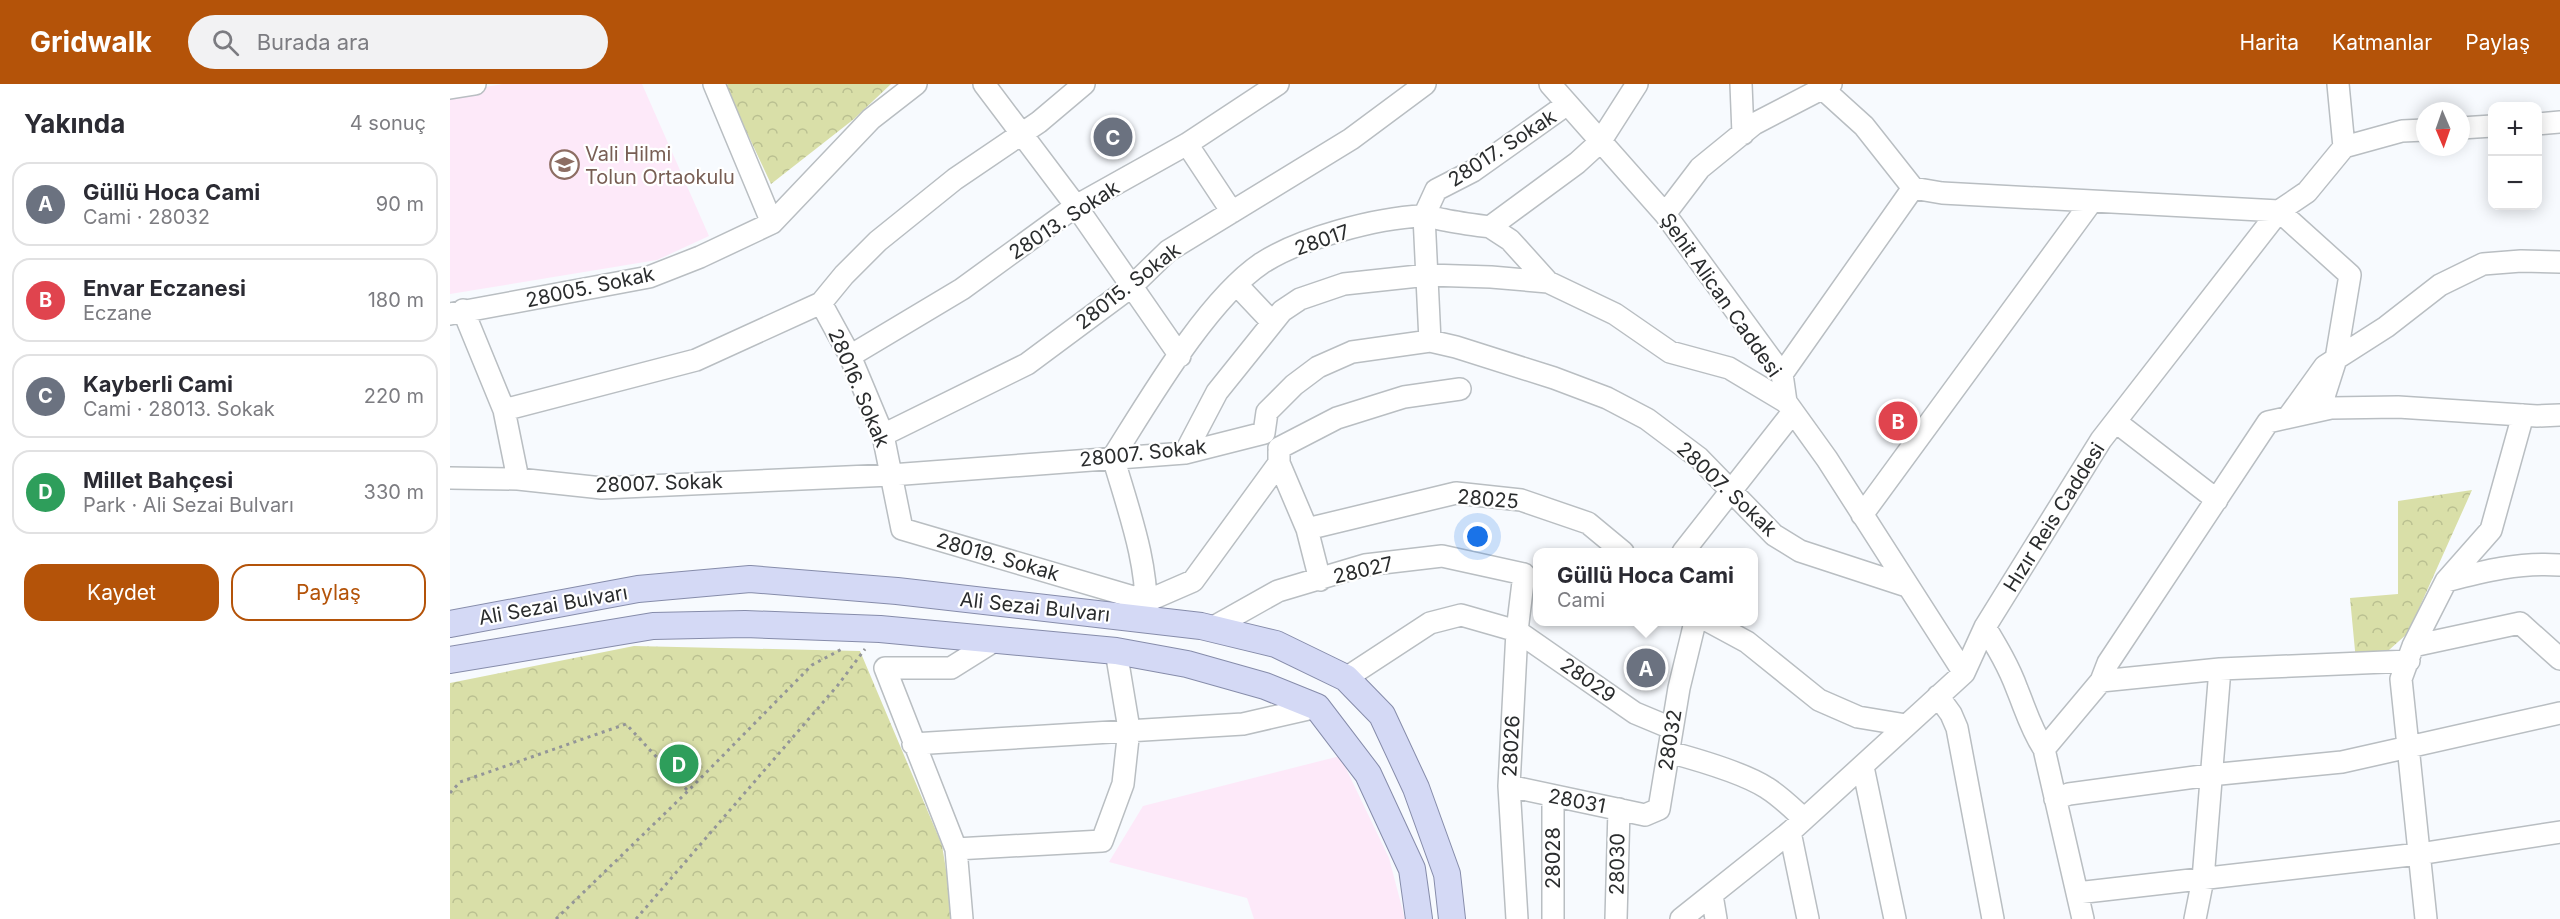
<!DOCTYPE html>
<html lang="tr">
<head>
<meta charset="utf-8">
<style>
	body { margin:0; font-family:Inter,sans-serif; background:#f2f2f3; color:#2b2b33 }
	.controls { position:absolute; right:18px; top:18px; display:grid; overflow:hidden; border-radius:12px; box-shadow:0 3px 15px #0003 }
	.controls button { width:54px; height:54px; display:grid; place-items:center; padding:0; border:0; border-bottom:2px solid #e1e1e2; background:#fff; color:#2b2b33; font:30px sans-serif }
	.compass { position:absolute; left:1966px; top:18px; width:54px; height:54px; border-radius:50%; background:#fff; box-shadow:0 3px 15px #0003; rotate:178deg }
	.you { position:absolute; left:1028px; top:453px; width:21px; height:21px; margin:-15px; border:4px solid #fff; border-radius:50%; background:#1a73e8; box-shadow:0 0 0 9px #1a73e833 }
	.badge { display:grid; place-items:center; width:39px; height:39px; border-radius:50%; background:#b45309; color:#fff; font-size:20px; font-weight:700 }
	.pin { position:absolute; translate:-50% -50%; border:3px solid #fff; box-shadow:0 2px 6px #0006 }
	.popup { position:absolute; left:1083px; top:464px; width:225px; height:78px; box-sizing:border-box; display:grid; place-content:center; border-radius:12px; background:#fff; filter:drop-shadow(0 2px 4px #0005); font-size:20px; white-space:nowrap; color:#7c7c81 }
	.popup b { font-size:22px; color:#2b2b33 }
	.popup::after { content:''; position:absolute; left:50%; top:100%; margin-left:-12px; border:12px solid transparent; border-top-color:#fff }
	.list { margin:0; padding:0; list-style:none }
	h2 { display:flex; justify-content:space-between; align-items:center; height:78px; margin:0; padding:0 24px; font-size:26px }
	h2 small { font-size:20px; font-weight:400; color:#7c7c81 }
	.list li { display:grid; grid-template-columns:39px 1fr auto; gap:18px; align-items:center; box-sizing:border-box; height:84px; margin:0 12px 12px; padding:0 12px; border:2px solid #e1e1e2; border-radius:18px }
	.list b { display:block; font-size:22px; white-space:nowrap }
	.list p { margin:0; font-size:20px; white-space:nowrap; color:#7c7c81 }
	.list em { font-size:20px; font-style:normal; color:#7c7c81 }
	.actions { display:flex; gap:12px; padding:18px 24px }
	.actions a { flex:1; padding:14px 0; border:2px solid #b45309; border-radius:18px; text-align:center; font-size:21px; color:#b45309 }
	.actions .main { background:#b45309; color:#fff }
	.icon { flex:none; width:33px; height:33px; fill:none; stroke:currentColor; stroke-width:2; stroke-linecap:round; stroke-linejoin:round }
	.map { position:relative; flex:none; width:2110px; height:835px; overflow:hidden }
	header { display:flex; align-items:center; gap:36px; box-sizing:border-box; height:84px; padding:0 30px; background:#b45309; color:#fff }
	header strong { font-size:28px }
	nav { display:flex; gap:33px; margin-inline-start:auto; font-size:21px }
	.search { width:420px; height:54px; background:#f2f2f3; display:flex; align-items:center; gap:15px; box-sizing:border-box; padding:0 21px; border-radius:33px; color:#7c7c81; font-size:22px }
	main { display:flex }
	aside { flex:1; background:#fff }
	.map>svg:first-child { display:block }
</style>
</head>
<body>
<header>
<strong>Gridwalk</strong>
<div class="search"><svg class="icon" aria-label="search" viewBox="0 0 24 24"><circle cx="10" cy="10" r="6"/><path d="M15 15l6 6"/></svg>Burada ara</div>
<nav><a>Harita</a><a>Katmanlar</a><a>Paylaş</a></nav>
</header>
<main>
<aside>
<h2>Yakında<small>4 sonuç</small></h2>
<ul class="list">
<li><span class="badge" style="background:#6b7280">A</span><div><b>Güllü Hoca Cami</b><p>Cami · 28032</p></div><em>90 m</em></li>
<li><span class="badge" style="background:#e0444e">B</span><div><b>Envar Eczanesi</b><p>Eczane</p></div><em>180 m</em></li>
<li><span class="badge" style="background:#6b7280">C</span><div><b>Kayberli Cami</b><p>Cami · 28013. Sokak</p></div><em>220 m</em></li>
<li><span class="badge" style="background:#2e9e5b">D</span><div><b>Millet Bahçesi</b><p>Park · Ali Sezai Bulvarı</p></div><em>330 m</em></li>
</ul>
<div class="actions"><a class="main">Kaydet</a><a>Paylaş</a></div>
</aside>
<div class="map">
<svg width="2110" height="835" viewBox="0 0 2110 835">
	<defs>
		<pattern id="park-crowns" width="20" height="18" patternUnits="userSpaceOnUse" patternTransform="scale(1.5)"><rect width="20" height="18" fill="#d9dfa8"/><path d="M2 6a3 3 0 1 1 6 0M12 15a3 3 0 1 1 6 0" fill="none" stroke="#bac091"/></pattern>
	</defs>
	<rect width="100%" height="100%" fill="#f7fafe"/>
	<path fill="#fde9f9" d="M53,0h139l67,152 -52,24 -207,34v-201z
		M890,672l49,102 16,61h-151l-7,-21 -138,-36 34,-56z"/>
	<path fill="url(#park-crowns)" d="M278,0h163l-37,35 -83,65 -46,-98z
		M2022,406l-64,143 -19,17 -33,11 -6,-63 48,-4v-93z
		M184,562l226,5 82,194 12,74h-504v-236z"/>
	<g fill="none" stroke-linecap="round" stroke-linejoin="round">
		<defs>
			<path id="minor" d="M264,0l58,139
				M534,0l92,122 104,150
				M1100,0l115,130 117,160 4,28 41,57 137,214
				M1291,0l2,50
				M1888,0l6,63
				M0,4l25,-4
				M1372,4l42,38 49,62 29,5 337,18 71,64 -14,84 -16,50
				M2088,40l22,-2
				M2011,44l31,-2
				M737,60l45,68
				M1215,130l35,-46 54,-44 77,-40
				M1040,143l20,13 38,42
				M787,201l35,37
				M371,219l29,53 33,79 19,94 245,72 46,-20 86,-118
				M13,226l41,100 14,69
				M0,230l199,-37 51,-20 72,-34 99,-104 45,-35
				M980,257l-6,-125 12,-26 37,-19 93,-66
				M400,272l112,-67 114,-83 111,-62 91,-60
				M1332,290l131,-186
				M54,326l192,-50 125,-57 23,-28 34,-34 77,-62 84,-57 45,-38
				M1839,332l36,-50 61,-39 54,-42 43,-21 38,-3 39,1
				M1666,338l101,78
				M814,349l3,-21 27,-27 24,-18 34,-15 78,-11 26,6 98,31 53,20 40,21 52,39 75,77 26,16 107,35
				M433,351l144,-71 105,-78 36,-35 183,-112 74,-55
				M829,364l58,-30 67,-21 56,-8
				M829,367v12l28,66 13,51
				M735,369l32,-61 65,-81 18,-12 44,-15 84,-9 63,2 57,5 67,32 55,38 59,16 57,34
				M0,394l68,1 84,9 289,-13 294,-22 79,-20
				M1412,431l230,-314
				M857,445l149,-36 65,7 67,23 35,29
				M1233,468l110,-140
				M1996,497c38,-10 74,-19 114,-16
				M696,535c3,-55 -18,-110 -33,-162 36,-57 94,-157 149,-194 39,-25 114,-45 160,-47 8,0 16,3 23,4 14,3 30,5 45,7l87,-64 23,-21 37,-58
				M1260,538l37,20 72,58 39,17 48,8
				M1535,543c12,20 24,40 32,62 9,22 14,40 27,60l39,170
				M762,544l66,-37 87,-26 77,-9 82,18 -7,57 -8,155 8,133
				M1963,562l107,-23 40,36
				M896,594l84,-55 31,-8 56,16 118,82 36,15
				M1651,597l119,-12 189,-8
				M1488,612l13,18 6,14 36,191
				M463,660l330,-20 74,-17
				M1594,665l57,-68 7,-18 160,-241 63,-14 67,-1 139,9 23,-1
				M1219,668c26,7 75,21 98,36 13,8 24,19 36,30
				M1413,683l32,152
				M1059,702l136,29 14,-6 20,-121 16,-66
				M1605,715l14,-5 141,-19 132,-13 218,-49
				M1340,748l18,87
				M506,765l146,-8 21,-57 6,-55 -13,-78
				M1627,809l342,-39 141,-22
				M1262,811l4,24
				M512,835l-6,-70 -71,-181h66l43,-27
				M1103,835v-122
				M1166,835l3,-110
				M1231,835l109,-87 174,-159 21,-46 116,-187 178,-229 28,-19 37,-45 58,-16 23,-1
				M1745,835l8,-40 17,-210
				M1976,835l-25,-240 12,-33 33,-65 45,-51 32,-115"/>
			<path id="major" d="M0,540l188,-35 112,-10 147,12 304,35 75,18 70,34 36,37 34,73 31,86 5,45
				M0,576l203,-34 92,-2 135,5 236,22 71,13 78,22 52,21 51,67 44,95 7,50"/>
		</defs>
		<use href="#minor" stroke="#b9bec2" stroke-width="24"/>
		<use href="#major" stroke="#868caa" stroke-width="28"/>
		<path stroke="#939598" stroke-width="3" stroke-dasharray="3 4.5" stroke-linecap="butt" d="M0,709l10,-11 166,-58 62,67
			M106,835l132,-128 124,-126 30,-16
			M186,835l202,-234 27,-36"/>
		<use href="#minor" stroke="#fff" stroke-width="21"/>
		<use href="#major" stroke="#d4d9f5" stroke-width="26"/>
	</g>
	<defs>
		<symbol id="school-ring" viewBox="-11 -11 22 22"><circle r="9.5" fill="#fff" stroke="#8d6e63" stroke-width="1.5"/><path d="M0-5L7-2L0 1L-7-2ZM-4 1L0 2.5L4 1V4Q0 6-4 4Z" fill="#8d6e63"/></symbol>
	</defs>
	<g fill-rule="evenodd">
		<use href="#school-ring" x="98" y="64" width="33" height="33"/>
	</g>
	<g text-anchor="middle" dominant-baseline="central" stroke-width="4.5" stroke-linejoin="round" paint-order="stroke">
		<g font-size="20" fill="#2a2c2d" stroke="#fff">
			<text transform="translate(1052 64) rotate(-33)">28017. Sokak</text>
			<text transform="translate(614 136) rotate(-33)">28013. Sokak</text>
			<text transform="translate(872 156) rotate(-19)">28017</text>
			<text transform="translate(678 202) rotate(-38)">28015. Sokak</text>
			<text transform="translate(140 203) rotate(-12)">28005. Sokak</text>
			<text transform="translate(1271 211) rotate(55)">Şehit Alican Caddesi</text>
			<text transform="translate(409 304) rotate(67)">28016. Sokak</text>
			<text transform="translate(693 369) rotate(-6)">28007. Sokak</text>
			<text transform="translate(209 399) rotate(-2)">28007. Sokak</text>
			<text transform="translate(1277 405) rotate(43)">28007. Sokak</text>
			<text transform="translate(1038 415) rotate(5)">28025</text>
			<text transform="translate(1604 433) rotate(-58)">Hızır Reis Caddesi</text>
			<text transform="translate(548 473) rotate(16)">28019. Sokak</text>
			<text transform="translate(913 486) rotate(-13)">28027</text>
			<text transform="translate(103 521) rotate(-10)">Ali Sezai Bulvarı</text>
			<text transform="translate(585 523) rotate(6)">Ali Sezai Bulvarı</text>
			<text transform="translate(1138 596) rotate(35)">28029</text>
			<text transform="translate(1220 656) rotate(-81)">28032</text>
			<text transform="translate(1061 662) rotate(-87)">28026</text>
			<text transform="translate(1127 717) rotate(11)">28031</text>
			<text transform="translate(1103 774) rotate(-90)">28028</text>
			<text transform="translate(1167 780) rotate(-89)">28030</text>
		</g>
		<g font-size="20" fill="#785e54" stroke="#fff" text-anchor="start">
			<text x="135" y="70">Vali Hilmi<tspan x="135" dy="23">Tolun Ortaokulu</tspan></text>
		</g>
	</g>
</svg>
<div class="controls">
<button>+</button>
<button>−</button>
</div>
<svg class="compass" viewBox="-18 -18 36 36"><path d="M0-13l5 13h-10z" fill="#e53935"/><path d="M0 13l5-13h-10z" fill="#7c7c81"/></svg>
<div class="you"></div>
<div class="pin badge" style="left:1196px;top:584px;background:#6b7280">A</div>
<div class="popup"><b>Güllü Hoca Cami</b>Cami</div>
<div class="pin badge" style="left:1448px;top:337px;background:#e0444e">B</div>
<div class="pin badge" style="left:663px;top:53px;background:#6b7280">C</div>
<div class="pin badge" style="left:229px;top:680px;background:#2e9e5b">D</div>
</div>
</main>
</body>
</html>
